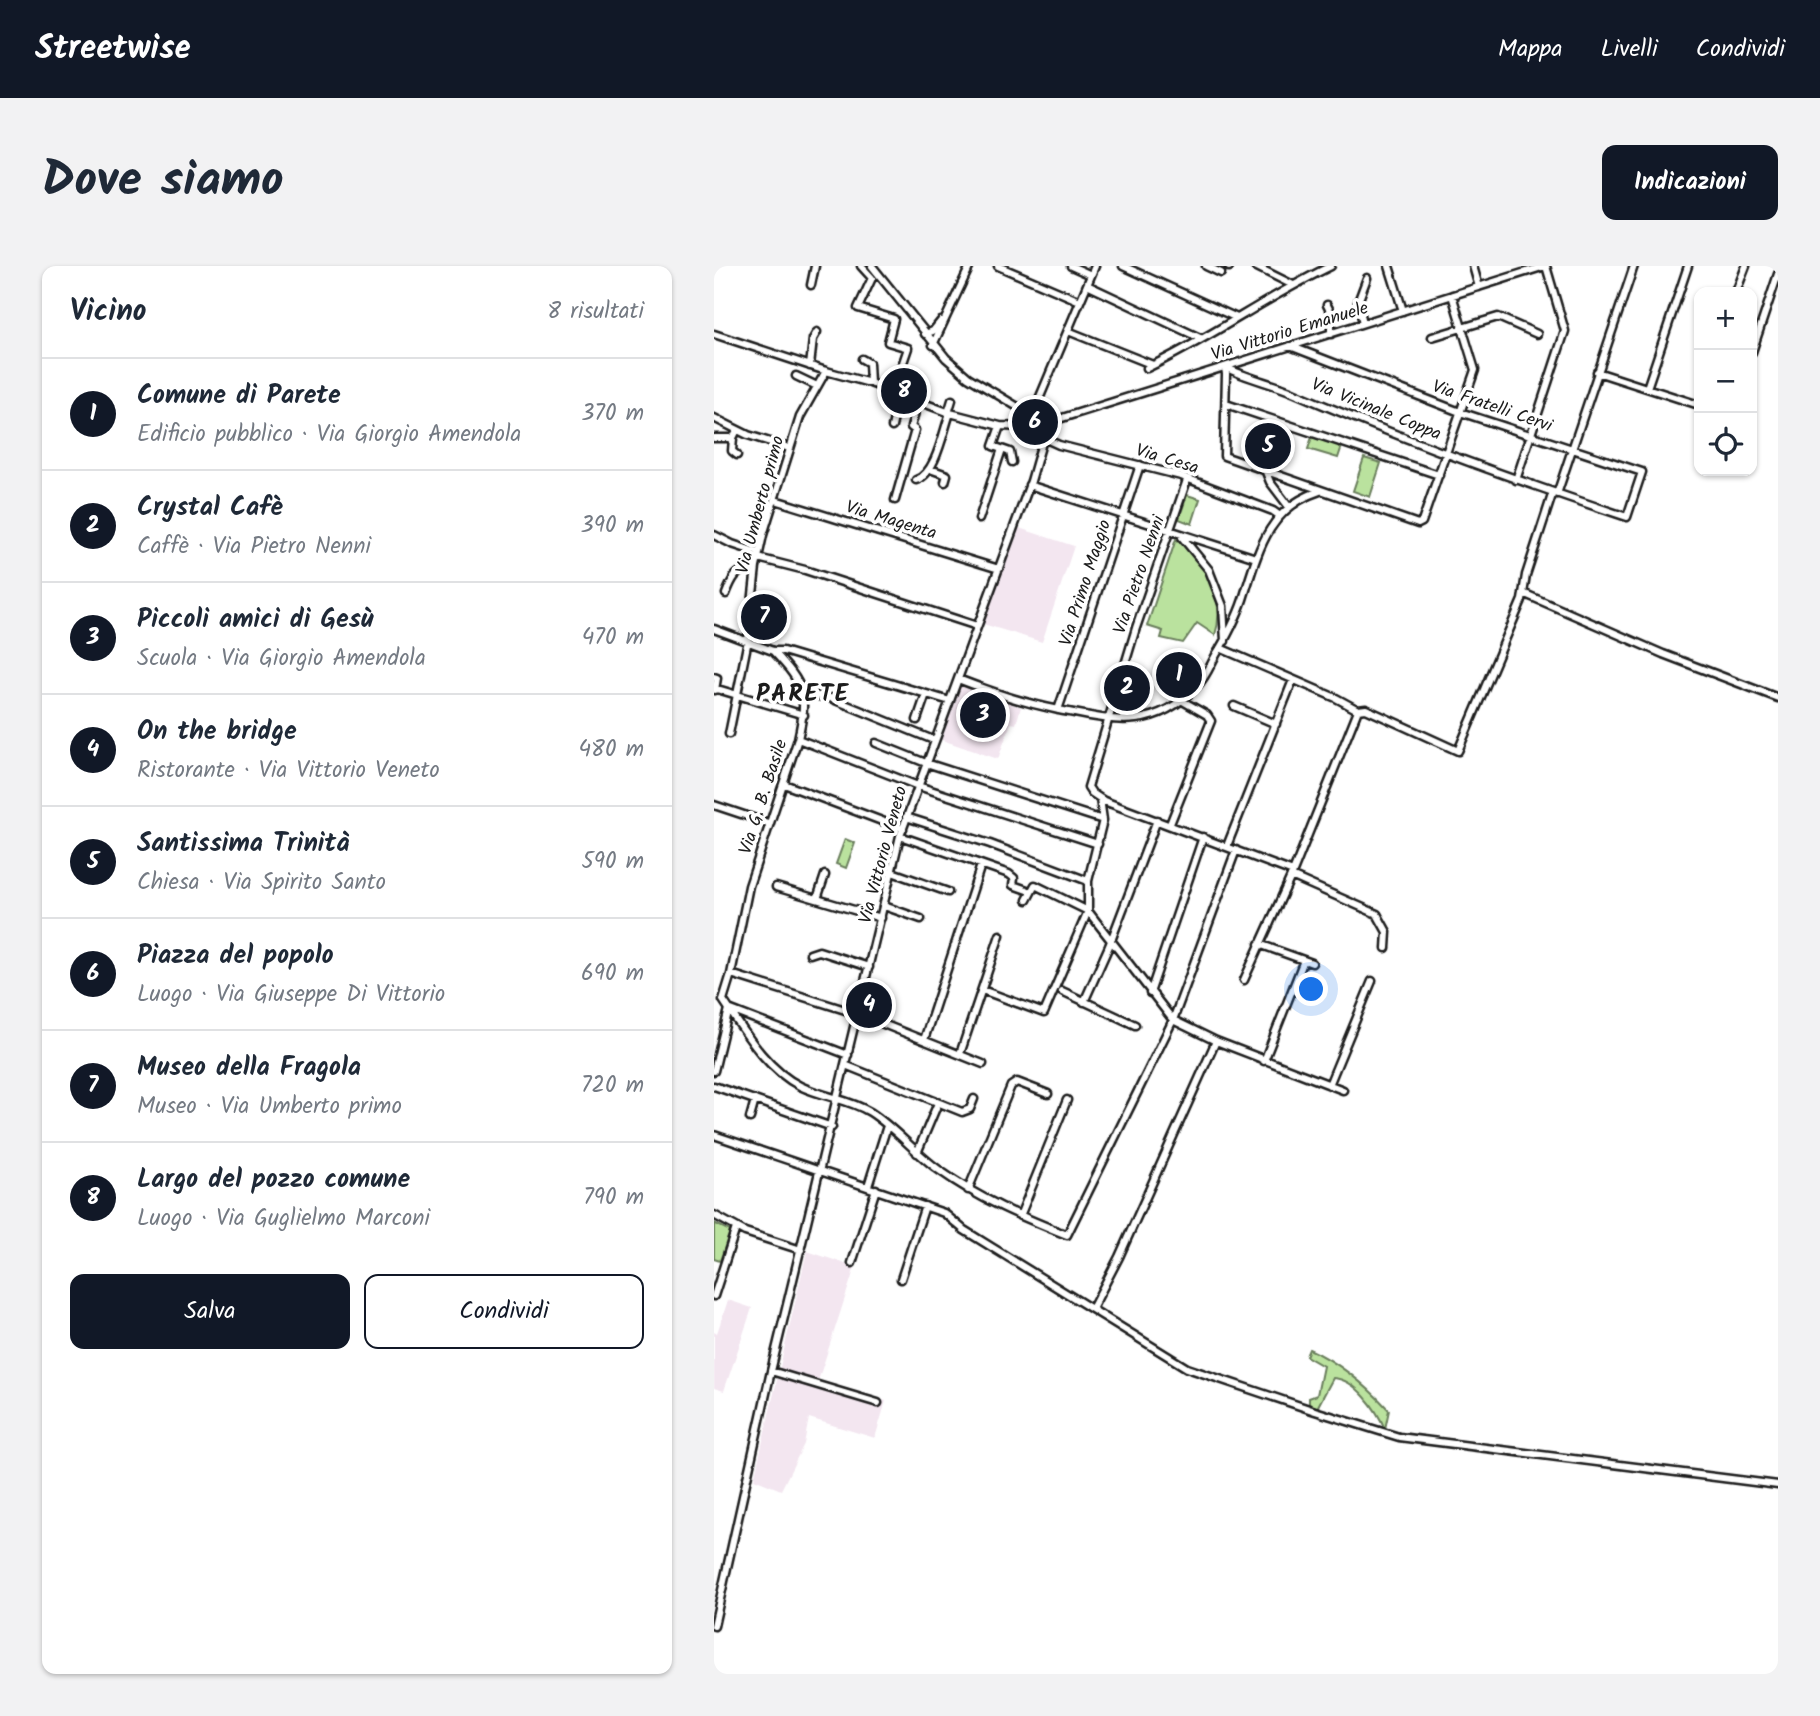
<!DOCTYPE html>
<html lang="it">
<head>
<meta charset="utf-8">
<style>
	body { margin:0; font-family:Kalam,sans-serif; background:#f2f2f3; color:#1f2937 }
	.controls { position:absolute; right:21px; top:21px; display:grid; overflow:hidden; border-radius:14px; box-shadow:0 2px 5px #0004 }
	.controls button { width:63px; height:63px; display:grid; place-items:center; padding:0; border:0; border-bottom:2px solid #e0e1e3; background:#fff; color:#1f2937; font:35px sans-serif }
	.you { position:absolute; left:598px; top:724px; width:24px; height:24px; margin:-18px; border:5px solid #fff; border-radius:50%; background:#1a73e8; box-shadow:0 0 0 10px #1a73e833 }
	.badge { display:grid; place-items:center; width:46px; height:46px; border-radius:50%; background:#111827; color:#fff; font-size:23px; font-weight:700 }
	.pin { position:absolute; translate:-50% -50%; border:4px solid #fff; box-shadow:0 2px 7px #0006 }
	.list { margin:0; padding:0; list-style:none }
	h2 { display:flex; justify-content:space-between; align-items:center; height:91px; margin:0; padding:0 28px; font-size:30px }
	h2 small { font-size:23px; font-weight:400; color:#747a83 }
	.list li { display:grid; grid-template-columns:46px 1fr auto; gap:21px; align-items:center; box-sizing:border-box; height:112px; padding:0 28px; border-top:2px solid #e0e1e3 }
	.list b { display:block; font-size:26px; white-space:nowrap }
	.list p { margin:0; font-size:23px; white-space:nowrap; color:#747a83 }
	.list em { font-size:23px; font-style:normal; color:#747a83 }
	.actions { display:flex; gap:14px; padding:21px 28px }
	.actions a { flex:1; padding:16px 0; border:2px solid #111827; border-radius:14px; text-align:center; font-size:24px; color:#111827 }
	.actions .main { background:#111827; color:#fff }
	.icon { flex:none; width:38px; height:38px; fill:none; stroke:currentColor; stroke-width:2; stroke-linecap:round; stroke-linejoin:round }
	.map { position:relative; flex:none; width:1064px; height:1408px; overflow:hidden; border-radius:14px }
	header { display:flex; align-items:center; gap:42px; box-sizing:border-box; height:98px; padding:0 35px; background:#111827; color:#fff }
	header strong { font-size:33px }
	nav { display:flex; gap:38px; margin-inline-start:auto; font-size:24px }
	.intro { display:flex; align-items:center; justify-content:space-between; box-sizing:border-box; height:168px; padding:0 42px }
	h1 { margin:0; font-size:49px }
	.button { padding:18px 32px; border-radius:14px; background:#111827; color:#fff; font-size:24px; font-weight:700 }
	main { display:flex; gap:42px; padding:0 42px }
	aside { flex:1; background:#fff; border-radius:14px; box-shadow:0 2px 5px #0004 }
	.map>svg:first-child { display:block }
</style>
</head>
<body>
<header>
<strong>Streetwise</strong>
<nav><a>Mappa</a><a>Livelli</a><a>Condividi</a></nav>
</header>
<div class="intro"><h1>Dove siamo</h1><a class="button">Indicazioni</a></div>
<main>
<aside>
<h2>Vicino<small>8 risultati</small></h2>
<ul class="list">
<li><span class="badge">1</span><div><b>Comune di Parete</b><p>Edificio pubblico · Via Giorgio Amendola</p></div><em>370 m</em></li>
<li><span class="badge">2</span><div><b>Crystal Cafè</b><p>Caffè · Via Pietro Nenni</p></div><em>390 m</em></li>
<li><span class="badge">3</span><div><b>Piccoli amici di Gesù</b><p>Scuola · Via Giorgio Amendola</p></div><em>470 m</em></li>
<li><span class="badge">4</span><div><b>On the bridge</b><p>Ristorante · Via Vittorio Veneto</p></div><em>480 m</em></li>
<li><span class="badge">5</span><div><b>Santissima Trinità</b><p>Chiesa · Via Spirito Santo</p></div><em>590 m</em></li>
<li><span class="badge">6</span><div><b>Piazza del popolo</b><p>Luogo · Via Giuseppe Di Vittorio</p></div><em>690 m</em></li>
<li><span class="badge">7</span><div><b>Museo della Fragola</b><p>Museo · Via Umberto primo</p></div><em>720 m</em></li>
<li><span class="badge">8</span><div><b>Largo del pozzo comune</b><p>Luogo · Via Guglielmo Marconi</p></div><em>790 m</em></li>
</ul>
<div class="actions"><a class="main">Salva</a><a>Condividi</a></div>
</aside>
<div class="map">
<svg width="1064" height="1408" viewBox="0 0 1064 1408">
	<rect width="100%" height="100%" fill="#fff"/>
	<filter id="ink" filterUnits="userSpaceOnUse"><feTurbulence type="fractalNoise" baseFrequency=".0143" numOctaves="2"/><feDisplacementMap in="SourceGraphic" scale="14" xChannelSelector="R" yChannelSelector="G"/><feConvolveMatrix kernelMatrix="1 2 1 2 8 2 1 2 1" color-interpolation-filters="sRGB"/></filter>
	<g filter="url(#ink)">
		<path fill="#f3e6f0" d="M305,262l55,18 -32,96 -59,-18z
			M246,419l61,22 -5,17 -5,-1 -13,36 -59,-20z
			M93,985l48,16 -37,114 68,20 -11,37 -66,-20 -5,26 -23,46 -27,-11z
			M14,1034l24,8 -28,83 -10,-3v-56l3,1z"/>
		<path fill="#bae29e" stroke="#6b7f5d" stroke-width="2" d="M598,171l30,9 -4,12 -30,-9z
			M650,192l17,5 -11,34 -17,-6z
			M473,229l13,4 -8,25 -13,-5z
			M462,273c28,22 51,60 39,96l-18,-12 -14,20 -22,-5 2,-7 -16,-5z
			M131,573l10,4 -9,25 -10,-4z
			M0,957l16,8 -10,30 -6,-2z
			M595,1083c31,14 57,36 80,61l-4,19c-8,-19 -29,-50 -52,-51l-16,30 -8,-2v-8l8,-3 6,-29 -17,-10z"/>
		<g fill="none" stroke-linecap="round" stroke-linejoin="round">
			<defs>
				<path id="minor" d="M147,0l11,12 -14,30 36,11 -6,23 20,6 -15,44
					M158,0l74,92 22,19 58,35 4,7
					M284,0l82,35
					M357,0l20,9
					M409,0l114,52
					M492,0l15,7
					M541,0l38,19
					M675,0l14,45
					M759,0l6,21
					M515,1v-1
					M97,19l4,-19
					M373,19l113,53
					M1022,26l10,-26
					M613,39l4,8v21
					M649,57l-5,-21 9,-24
					M354,65l85,34
					M0,68l112,37 44,12 80,30 50,13 26,1
					M211,68l8,-3 8,-10
					M718,71l66,-20 39,17
					M219,79l37,-79
					M1038,86l26,-78
					M148,93l7,4 1,20
					M96,100l3,-27 4,-7
					M511,101c21,11 47,16 70,26 109,47 220,87 332,124l15,-45 -182,-60 -170,-66
					M511,101l1,7 -2,82 194,68 4,-2 53,-152 -23,-75
					M433,102c64,-30 121,-72 184,-102
					M883,106l102,33
					M82,110l21,10
					M933,122l41,-122
					M512,138l213,71
					M234,147l4,-13
					M320,151v-6l61,-145
					M312 160a9 9 0 1 1 18 0a9 9 0 1 1-18 0Z
					M0,152l34,17 41,13
					M329,158l502,-158
					M286,160l-7,20 17,6 2,10
					M178,161l7,-33
					M323,169l22,10 122,31 92,35 7,5
					M0,172h19l4,-8
					M19,172l-1,13 5,4
					M216,203l17,6 -2,7
					M552,206l4,10 19,25
					M202,214c20,-6 27,-48 34,-67
					M473,214l-51,148 -48,159 4,6 12,8 189,71
					M802,214l49,-149 -19,-65
					M315,219l227,73
					M843,228l77,-228
					M61,234l224,69
					M181,234l20,-70 -4,-3 7,-26
					M265,253l23,-70
					M0,269l18,9 27,9
					M468,271l27,33 14,36 2,35
					M44,292l47,12 172,56
					M809,327l140,61 115,44
					M12,328c10,-25 11,-19 31,-33
					M0,363l59,22h10l167,50
					M506,382l116,50 22,12 8,-1 92,42 64,-151 4,-25 27,-83
					M0,411l3,1 -2,12
					M244,413c36,14 63,23 101,31 55,11 95,22 138,-24 11,-11 14,-24 22,-36 11,-19 20,-36 26,-57 14,-45 25,-86 75,-102
					M0,422l90,27
					M89,427l27,5 101,41
					M520,440l42,18
					M344,444l82,-245
					M203,454l9,-26
					M15,468l19,-94 8,-73 7,-32 37,-118 26,-46
					M84,473l120,47 180,58
					M162,477l50,20 177,57
					M70,518l119,45
					M0,539l54,18
					M192,551l84,27 98,37
					M456,558l41,-103 -4,-6 -26,-15
					M186,570l109,38 5,4 -1,7 14,5
					M513,580l66,-166
					M178,606l56,20
					M577,610l86,38 10,18 -1,16
					M62,621l105,31
					M103,633l8,-24
					M313,634l8,-15 53,26 85,109 43,21 127,49
					M170,640l37,13
					M545,678l53,19
					M96,688l9,-3 50,16
					M17,708l127,40 125,50
					M530,714l49,-108 65,-162
					M268,724l62,23 44,-102v-30l15,-61 -3,-21
					M348,725l73,34
					M436,727l53,-156
					M9,734c21,31 43,69 77,86 23,11 49,13 70,26 25,16 45,41 69,58 42,30 81,46 128,65l106,-215 63,-170
					M9,734l8,-26 18,-88 49,-147c10,-45 7,-54 -25,-88
					M370,736l25,-56 48,-126
					M17,744l117,45
					M210,774l57,-175
					M247,785l39,-116
					M550,795l40,-101
					M131,799l117,47 8,-3 4,-10
					M0,805l15,-62
					M615,819l43,-104
					M0,820l118,41
					M36,852l5,-18
					M0,869l230,78 20,17 223,138 128,43 84,26 379,48
					M203,887l21,-50
					M154,920l19,-60
					M254,924l43,-104 6,-4 31,12
					M0,949l31,17 56,18
					M306,950l47,-116
					M138,997l24,-74
					M187,1013l24,-73
					M0,1030l22,-68
					M378,1043l27,-52 97,-216
					M57,1105l107,32
					M0,1360l57,-255 129,-535 131,-355 12,-42"/>
			</defs>
			<use href="#minor" stroke="#1c1c1c" stroke-width="11"/>
			<use href="#minor" stroke="#fff" stroke-width="6"/>
		</g>
	</g>
	<g text-anchor="middle" dominant-baseline="central" stroke-width="7" stroke-linejoin="round" paint-order="stroke">
		<g font-size="18" fill="#1c1c1c" stroke="#fff">
			<text transform="translate(576 66) rotate(-17)">Via Vittorio Emanuele</text>
			<text transform="translate(778 141) rotate(19)">Via Fratelli Cervi</text>
			<text transform="translate(662 144) rotate(22)">Via Vicinale Coppa</text>
			<text transform="translate(453 194) rotate(17)">Via Cesa</text>
			<text transform="translate(47 239) rotate(-75)">Via Umberto primo</text>
			<text transform="translate(177 255) rotate(17)">Via Magenta</text>
			<text transform="translate(426 309) rotate(-71)">Via Pietro Nenni</text>
			<text transform="translate(372 317) rotate(-72)">Via Primo Maggio</text>
			<text transform="translate(50 531) rotate(-72)">Via G. B. Basile</text>
			<text transform="translate(170 589) rotate(-75)">Via Vittorio Veneto</text>
		</g>
		<g font-size="24" font-weight="bold" letter-spacing="2" fill="#1c1c1c" stroke="#fff">
			<text x="89" y="428">PARETE</text>
		</g>
	</g>
</svg>
<div class="controls">
<button>+</button>
<button>−</button>
<button><svg class="icon" aria-label="locate" viewBox="0 0 24 24"><circle cx="12" cy="12" r="6"/><path d="M12 2v4M12 18v4M2 12h4M18 12h4"/></svg></button>
</div>
<div class="you"></div>
<div class="pin badge" style="left:465px;top:409px">1</div>
<div class="pin badge" style="left:413px;top:422px">2</div>
<div class="pin badge" style="left:269px;top:449px">3</div>
<div class="pin badge" style="left:155px;top:739px">4</div>
<div class="pin badge" style="left:554px;top:180px">5</div>
<div class="pin badge" style="left:321px;top:156px">6</div>
<div class="pin badge" style="left:50px;top:351px">7</div>
<div class="pin badge" style="left:190px;top:125px">8</div>
</div>
</main>
</body>
</html>
